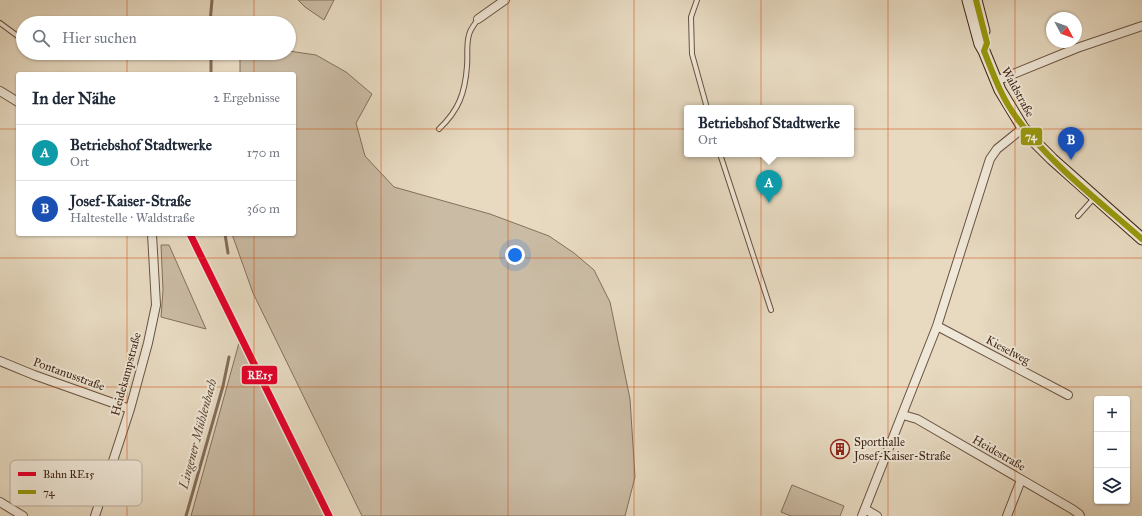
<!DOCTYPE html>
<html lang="de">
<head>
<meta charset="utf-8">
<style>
	body { margin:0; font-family:"IM FELL Great Primer",serif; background:#f6f6f7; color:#1f2937 }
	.controls { position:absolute; right:12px; bottom:12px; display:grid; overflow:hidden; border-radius:4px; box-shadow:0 1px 3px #0004 }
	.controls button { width:36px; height:36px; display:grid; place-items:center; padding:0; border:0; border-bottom:1px solid #e0e1e3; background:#fff; color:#1f2937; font:20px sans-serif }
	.compass { position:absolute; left:1046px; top:12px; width:36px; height:36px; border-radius:50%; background:#fff; box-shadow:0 1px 3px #0004; rotate:131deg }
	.you { position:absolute; left:515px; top:255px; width:14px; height:14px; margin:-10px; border:3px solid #fff; border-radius:50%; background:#1a73e8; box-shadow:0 0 0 6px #1a73e833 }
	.badge { display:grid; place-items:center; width:26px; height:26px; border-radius:50%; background:#111827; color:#fff; font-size:13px; font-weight:700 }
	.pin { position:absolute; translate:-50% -33px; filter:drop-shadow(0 1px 2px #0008) }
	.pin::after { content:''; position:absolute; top:21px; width:14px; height:12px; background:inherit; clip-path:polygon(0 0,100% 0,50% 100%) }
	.popup { position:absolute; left:684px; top:105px; width:170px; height:52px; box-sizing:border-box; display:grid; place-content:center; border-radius:4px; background:#fff; filter:drop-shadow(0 1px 3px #0005); font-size:13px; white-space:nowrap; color:#747a83 }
	.popup b { font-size:15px; color:#1f2937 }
	.popup::after { content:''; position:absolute; left:50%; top:100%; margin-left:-8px; border:8px solid transparent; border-top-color:#fff }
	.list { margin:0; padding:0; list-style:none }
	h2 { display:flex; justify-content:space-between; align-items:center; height:52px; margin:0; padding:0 16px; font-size:17px }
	h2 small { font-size:13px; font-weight:400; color:#747a83 }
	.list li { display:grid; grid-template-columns:26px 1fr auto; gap:12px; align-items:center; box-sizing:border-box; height:56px; padding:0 16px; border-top:1px solid #e0e1e3 }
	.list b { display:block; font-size:15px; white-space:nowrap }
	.list p { margin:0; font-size:13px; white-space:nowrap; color:#747a83 }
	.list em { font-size:13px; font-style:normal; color:#747a83 }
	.icon { flex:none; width:22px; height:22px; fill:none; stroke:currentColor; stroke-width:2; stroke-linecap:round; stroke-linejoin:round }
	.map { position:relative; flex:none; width:1142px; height:516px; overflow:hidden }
	.search { position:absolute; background:#fff; box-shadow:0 1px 3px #0004; left:16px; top:16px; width:280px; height:44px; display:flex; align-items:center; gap:10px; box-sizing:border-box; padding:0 14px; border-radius:22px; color:#747a83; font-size:15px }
	.panel { position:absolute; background:#fff; box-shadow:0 1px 3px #0004; left:16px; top:72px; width:280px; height:164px; border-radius:4px }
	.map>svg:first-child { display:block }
</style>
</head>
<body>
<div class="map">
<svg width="1142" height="516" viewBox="0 0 1142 516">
	<rect width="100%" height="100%" fill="#e7dac1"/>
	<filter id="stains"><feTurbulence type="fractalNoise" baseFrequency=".005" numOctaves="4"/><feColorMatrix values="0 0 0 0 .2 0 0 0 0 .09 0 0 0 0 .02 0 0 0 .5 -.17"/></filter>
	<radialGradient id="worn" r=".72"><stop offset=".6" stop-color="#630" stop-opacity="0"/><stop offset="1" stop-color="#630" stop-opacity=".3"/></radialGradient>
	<path fill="#cabba4" stroke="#84705d" d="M298,0h36l-10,20 -19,-13z
		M289,51l27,4 30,17 26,22 -16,29 9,33 29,31 96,27 59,22 25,17 20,17 16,32 20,97 5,78 -10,39h-263l-109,-223 -21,-59h62v-160h-54v-21h49z
		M161,245h8l37,84 -45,-12 2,-27z
		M239,343l66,130 20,43h-134z
		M792,485l52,21 -4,10h-49l-10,-4z"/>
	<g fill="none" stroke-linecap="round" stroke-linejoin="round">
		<path stroke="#826c5a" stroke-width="3" d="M210,23l2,-23
			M211,53v21
			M225,234l3,19
			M186,516l37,-130 6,-29"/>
		<defs>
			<path id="lane" d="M697,0l-6,17 1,37 15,54
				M0,23l23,17
				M439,129c20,-19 26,-36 28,-63 1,-10 -1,-21 2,-31 1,-6 6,-11 9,-16
				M720,154l51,156
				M1078,216l17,-19"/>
			<path id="street" d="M478,19l27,-19
				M996,81l81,-33 65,-22
				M0,91l18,11
				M937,326l131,69
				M0,361l34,14 96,34
				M903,415l14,4 155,90 7,5 1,2
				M0,502l23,14
				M865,509l12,7
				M95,516l35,-107 18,-66 8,-38 -4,-71
				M862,516l75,-190 53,-167 7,-10 26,-21
				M1007,516l14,-36"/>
			<path id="secondary" d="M968,0l12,44 4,7 16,39 23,38 12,14 17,17 90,80
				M976,0l8,31"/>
		</defs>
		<use href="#lane" stroke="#695241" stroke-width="6"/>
		<use href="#street" stroke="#695241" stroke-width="10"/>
		<use href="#secondary" stroke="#3f2516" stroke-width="13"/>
		<use href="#lane" stroke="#efe7d7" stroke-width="4"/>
		<use href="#street" stroke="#efe7d7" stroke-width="8"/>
		<use href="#secondary" stroke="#efe7d7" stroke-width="11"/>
		<defs>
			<path id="bus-1" d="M976,0l11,43 -3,8c9,22 17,46 32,66 33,46 83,84 126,122"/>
		</defs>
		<use href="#bus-1" stroke="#efe7d7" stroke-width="9"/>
		<use href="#bus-1" stroke="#98980d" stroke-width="6"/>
		<defs>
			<path id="rail-1" d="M190,234l139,282"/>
		</defs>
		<use href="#rail-1" stroke="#efe7d7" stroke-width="10"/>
		<use href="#rail-1" stroke="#e4002b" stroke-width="7"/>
	</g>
	<path fill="none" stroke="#cf510e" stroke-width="1" stroke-opacity="0.55" d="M127,0v23M254,0v23M381,0v516M508,0v516M634,0v516M761,0v516M888,0v516M1015,0v516M127,53v21M254,53v21M0,129h18M294,129h848M127,234v282M254,234v282M0,258h1142M0,387h1142"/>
	<defs>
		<symbol id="building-ring" viewBox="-11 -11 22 22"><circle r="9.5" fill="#efe7d7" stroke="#8f2418" stroke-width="1.5"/><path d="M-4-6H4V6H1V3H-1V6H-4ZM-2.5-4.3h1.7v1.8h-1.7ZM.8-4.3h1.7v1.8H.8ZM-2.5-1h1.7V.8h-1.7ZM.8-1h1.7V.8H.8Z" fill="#8f2418"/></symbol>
	</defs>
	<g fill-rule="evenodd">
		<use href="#building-ring" x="829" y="438" width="22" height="22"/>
	</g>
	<g text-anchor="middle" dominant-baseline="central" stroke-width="4" stroke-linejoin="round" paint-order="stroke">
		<g font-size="12" fill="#3f2516" stroke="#efe7d7">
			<text transform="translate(1018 92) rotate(61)">Waldstraße</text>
			<text transform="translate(1008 350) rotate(28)">Kieselweg</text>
			<text transform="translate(69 374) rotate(20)">Pontanusstraße</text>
			<text transform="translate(126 374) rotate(-75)">Heidekampstraße</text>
			<text transform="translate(999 453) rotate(30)">Heidestraße</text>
		</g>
		<g font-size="12" fill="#3f2516" stroke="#efe7d7" text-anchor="start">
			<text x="854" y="442">Sporthalle<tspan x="854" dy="14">Josef-Kaiser-Straße</tspan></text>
		</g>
		<g font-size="13" font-style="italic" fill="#604938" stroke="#efe7d7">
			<text transform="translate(198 434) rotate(-75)">Lingener Mühlenbach</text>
		</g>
	</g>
	<rect x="10" y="460" width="132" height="46" rx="6" fill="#efe7d7" stroke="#baad9d" stroke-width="1"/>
	<rect x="18" y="472" width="18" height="4" fill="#e4002b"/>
	<rect x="18" y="490" width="18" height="4" fill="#98980d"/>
	<g font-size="11" fill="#3f2516">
		<text x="43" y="478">Bahn RE15</text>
		<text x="43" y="496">74</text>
	</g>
	<g stroke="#efe7d7" stroke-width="1.5">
		<rect x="1020" y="127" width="23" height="19" rx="4" fill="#98980d"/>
		<rect x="241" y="365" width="37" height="20" rx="4" fill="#e4002b"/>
	</g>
	<g font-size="11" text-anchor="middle" font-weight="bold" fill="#fff">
		<text x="1031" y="140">74</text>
		<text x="260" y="379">RE15</text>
	</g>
	<rect width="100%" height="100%" filter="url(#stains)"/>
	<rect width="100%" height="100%" fill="url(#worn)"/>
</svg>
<div class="controls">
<button>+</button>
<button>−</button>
<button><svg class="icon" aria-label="layers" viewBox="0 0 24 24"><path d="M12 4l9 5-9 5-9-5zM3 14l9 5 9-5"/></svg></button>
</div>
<svg class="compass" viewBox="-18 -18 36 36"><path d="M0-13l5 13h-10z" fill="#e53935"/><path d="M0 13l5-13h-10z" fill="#747a83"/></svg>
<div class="you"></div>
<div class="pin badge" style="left:769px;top:203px;background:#0f9aa8">A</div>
<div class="popup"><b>Betriebshof Stadtwerke</b>Ort</div>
<div class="pin badge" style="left:1071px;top:160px;background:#1a4fb4">B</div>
<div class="search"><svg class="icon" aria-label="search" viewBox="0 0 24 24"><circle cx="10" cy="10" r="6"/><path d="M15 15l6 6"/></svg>Hier suchen</div>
<section class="panel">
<h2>In der Nähe<small>2 Ergebnisse</small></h2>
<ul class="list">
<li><span class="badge" style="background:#0f9aa8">A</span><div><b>Betriebshof Stadtwerke</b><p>Ort</p></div><em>170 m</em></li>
<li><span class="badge" style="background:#1a4fb4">B</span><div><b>Josef-Kaiser-Straße</b><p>Haltestelle · Waldstraße</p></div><em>360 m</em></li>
</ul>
</section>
</div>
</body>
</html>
